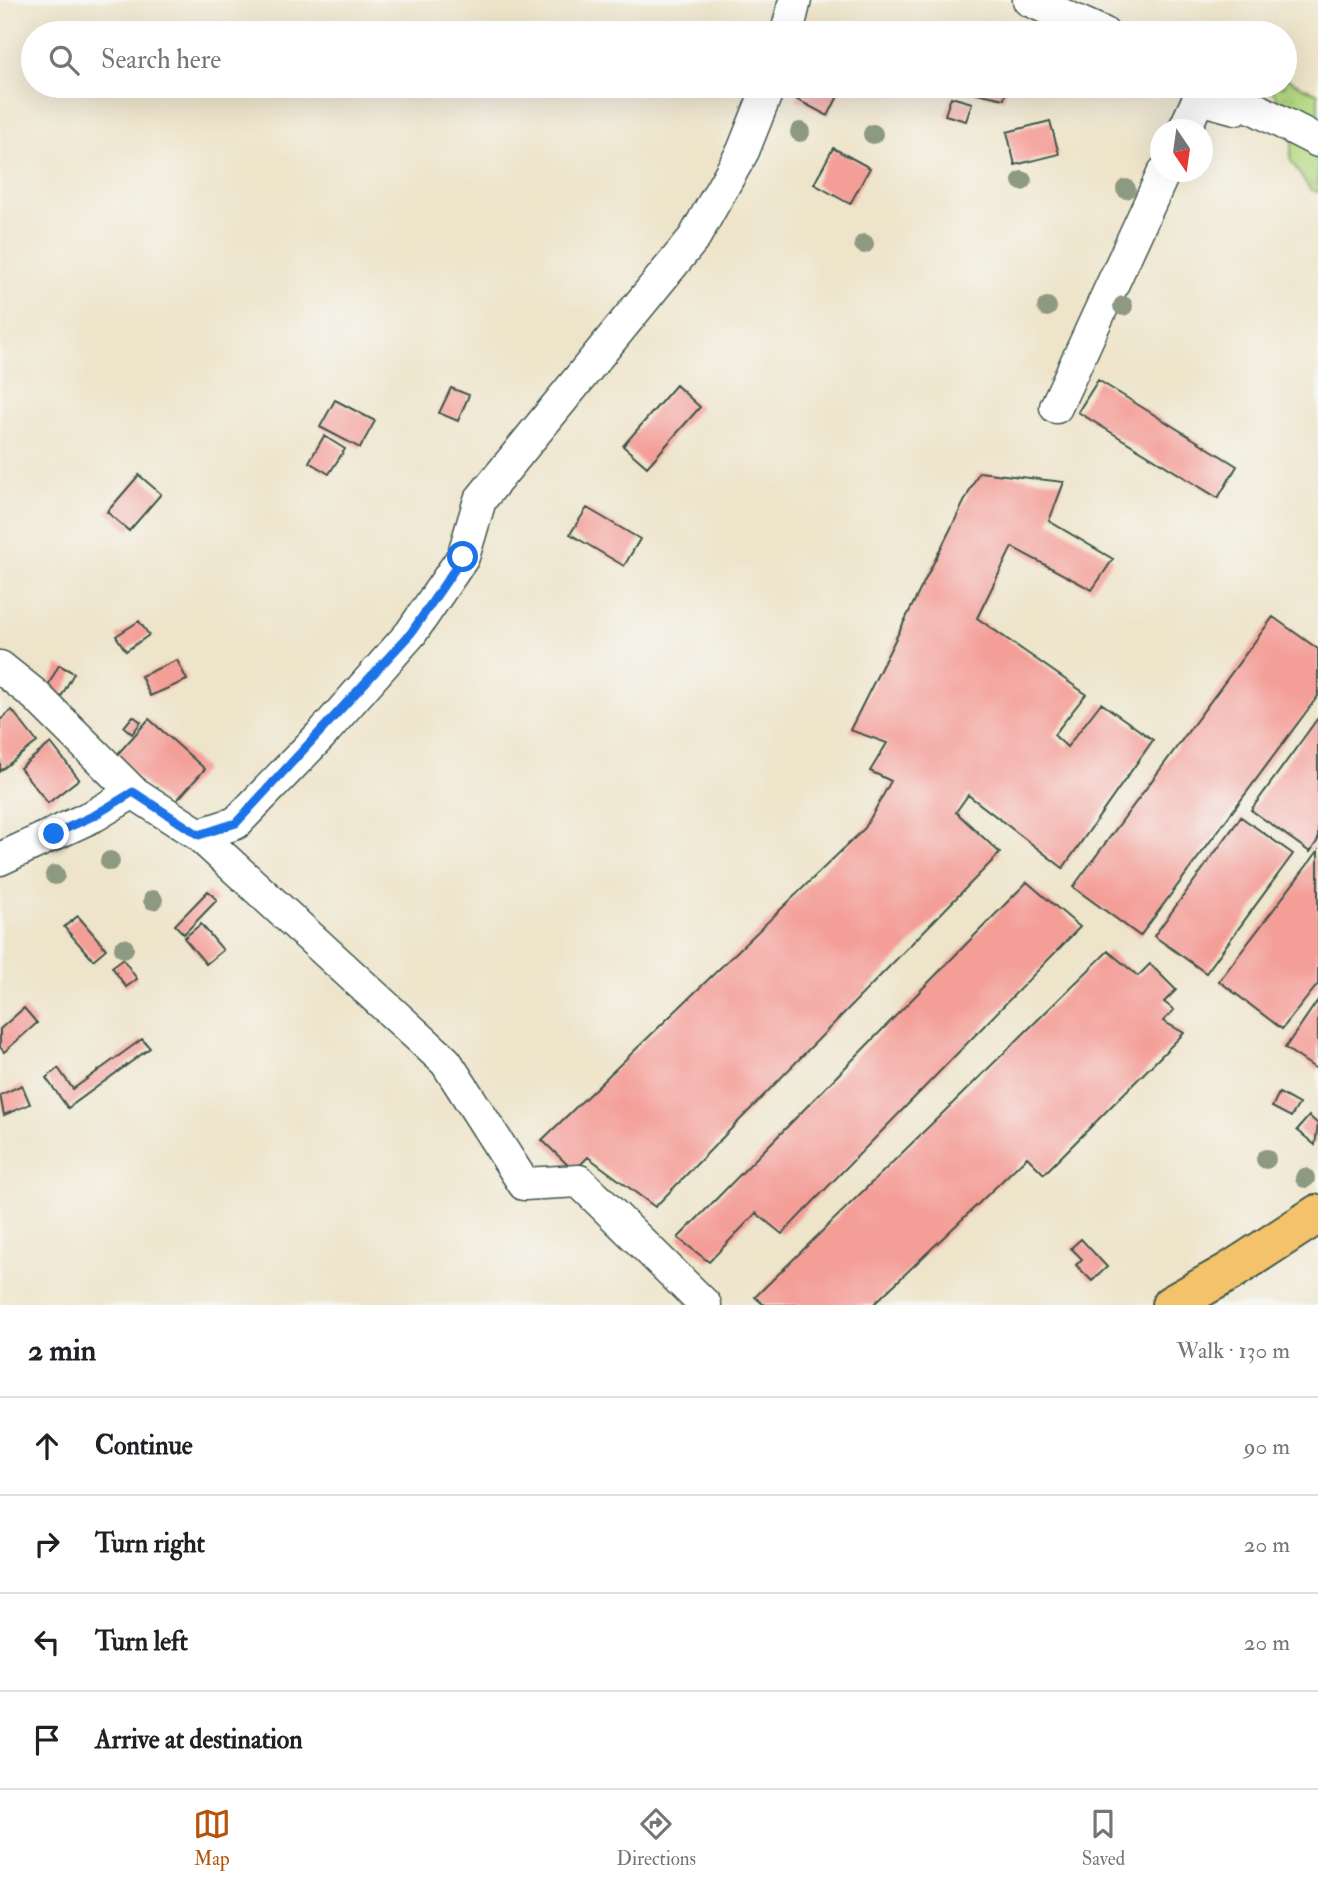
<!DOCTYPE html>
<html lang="en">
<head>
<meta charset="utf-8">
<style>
	body { margin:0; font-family:"IM FELL Double Pica",serif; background:#f2f2f2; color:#202124 }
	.compass { position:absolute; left:1150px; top:119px; width:63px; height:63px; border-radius:50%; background:#fff; box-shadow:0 7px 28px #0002; rotate:167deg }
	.stop { position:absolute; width:21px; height:21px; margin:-16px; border:5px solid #1a73e8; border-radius:50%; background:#fff }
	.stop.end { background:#1a73e8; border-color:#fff; box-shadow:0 2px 7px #0008 }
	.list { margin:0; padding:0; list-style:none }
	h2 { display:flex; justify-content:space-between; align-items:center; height:91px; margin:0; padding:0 28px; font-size:30px }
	h2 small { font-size:23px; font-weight:400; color:#757577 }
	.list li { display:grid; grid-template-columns:46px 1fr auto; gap:21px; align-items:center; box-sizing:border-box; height:98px; padding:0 28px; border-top:2px solid #e0e0e0 }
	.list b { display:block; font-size:26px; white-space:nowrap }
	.list em { font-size:23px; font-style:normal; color:#757577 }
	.icon { flex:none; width:38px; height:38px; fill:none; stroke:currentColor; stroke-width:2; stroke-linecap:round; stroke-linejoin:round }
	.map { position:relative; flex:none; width:1318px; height:1305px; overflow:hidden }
	.search { position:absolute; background:#fff; box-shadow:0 7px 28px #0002; left:21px; right:21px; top:21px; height:77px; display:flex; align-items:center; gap:18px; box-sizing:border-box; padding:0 24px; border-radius:38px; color:#757577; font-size:26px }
	.sheet { height:483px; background:#fff }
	nav { display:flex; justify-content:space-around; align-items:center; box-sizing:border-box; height:98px; border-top:2px solid #e0e0e0; background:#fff; font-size:19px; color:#757577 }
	nav a { display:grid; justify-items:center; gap:4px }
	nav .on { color:#b45309 }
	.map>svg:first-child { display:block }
</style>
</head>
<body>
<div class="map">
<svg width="1318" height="1305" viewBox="0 0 1318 1305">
	<defs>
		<pattern id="grass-tufts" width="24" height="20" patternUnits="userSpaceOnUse" patternTransform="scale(1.75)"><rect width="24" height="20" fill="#b4d881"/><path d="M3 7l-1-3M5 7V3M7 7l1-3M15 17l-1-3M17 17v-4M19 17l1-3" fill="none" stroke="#9aba70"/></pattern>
	</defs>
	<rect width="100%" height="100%" fill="#f6f6f2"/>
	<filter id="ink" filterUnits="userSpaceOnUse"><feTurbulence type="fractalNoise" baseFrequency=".0143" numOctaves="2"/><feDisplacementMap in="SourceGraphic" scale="14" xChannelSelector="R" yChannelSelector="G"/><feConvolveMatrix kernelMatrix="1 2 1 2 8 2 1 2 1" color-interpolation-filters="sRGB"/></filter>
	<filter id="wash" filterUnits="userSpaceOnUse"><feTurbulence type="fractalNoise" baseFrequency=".00686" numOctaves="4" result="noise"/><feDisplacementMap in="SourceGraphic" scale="28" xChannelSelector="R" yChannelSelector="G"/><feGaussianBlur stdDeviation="1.57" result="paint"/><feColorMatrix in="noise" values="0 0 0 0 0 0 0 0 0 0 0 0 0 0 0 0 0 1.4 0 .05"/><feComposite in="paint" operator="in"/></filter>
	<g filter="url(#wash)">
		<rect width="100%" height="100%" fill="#eee4ca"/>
		<path fill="url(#grass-tufts)" stroke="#6a8a5a" stroke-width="2" d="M1285,78l33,16v98l-8,-2 -20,-31 5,-39 -26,-33 16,-1z"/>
		<g id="blocks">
			<path fill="#f49e98" d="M803,86h20l16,8 -11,22 -32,-17z
				M960,86h47l-3,13 -45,-10z
				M1031,86h34l-3,9z
				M951,97l21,6 -6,18 -21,-6z
				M1050,121l9,33 -44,11 -8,-33z
				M833,148l37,20 -20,36 -36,-20z
				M1098,380l139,86 -19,32 -140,-86z
				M676,385l24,22 -53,60 -24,-21z
				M451,388l18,7 -11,26 -19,-8z
				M335,400l40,21 -15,27 -40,-21z
				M324,436l21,13 -16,25 -20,-12z
				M979,472l85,10 -15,39 64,38 -21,31 -80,-43 -35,71 109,76 -32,41 13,12 34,-44 52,37 -90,128 -95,-73 -12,17 44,41 -345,354 -67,-50 -14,14 -32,-31 323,-312 26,-47 -21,-10 17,-28 -37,-13z
				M139,475l22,19 -32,37 -22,-19z
				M587,508l53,31 -16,27 -54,-32z
				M1273,617l45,32v47l-178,240 -67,-49z
				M139,621l10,14 -23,16 -10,-15z
				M177,660l10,20 -37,16 -9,-20z
				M59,665l15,8 -14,26 -15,-8z
				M12,710l25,32 -37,29v-51z
				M133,716l8,6 -9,12 -8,-7z
				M1318,718v122l-8,12 -59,-42z
				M149,719l56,50 -34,38 -56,-50z
				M51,743l28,36 -31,24 -28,-35z
				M1241,817l52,37 -87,119 -52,-37z
				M1318,851v133l-36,45 -63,-48z
				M1027,882l53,45 -298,307 -26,-21 -47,49 -31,-24z
				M208,891l9,9 -33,34 -9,-9z
				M78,916l28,33 -13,11 -29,-33z
				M201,924l22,26 -17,14 -22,-26z
				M1108,951l30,25 12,-12 26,26 -12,12 10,8 -11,11 21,12 -140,141 -17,-17 -154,148h-109l-9,-8z
				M123,959l14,20 -11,8 -14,-20z
				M1318,1000v70l-33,-22z
				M24,1008l13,15 -33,29 -4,-5v-18z
				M142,1039l8,9 -82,60 -22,-30 12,-10 15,21z
				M22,1085l8,19 -26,11 -4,-20z
				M1279,1093l20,11 -8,13 -19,-10z
				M1309,1116l9,8 -3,21 -18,-15z
				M1081,1239l26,28 -15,14 -16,-16 6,-6 -11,-11z"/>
		</g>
	</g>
	<g filter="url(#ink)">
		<use href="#blocks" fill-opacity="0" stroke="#3e564a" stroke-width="2"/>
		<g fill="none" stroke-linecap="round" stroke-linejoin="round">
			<defs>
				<path id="minor" d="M1029,0l74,33
					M787,33l8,-33
					M1211,86l107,55
					M1184,130l15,-32 37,10
					M1056,407l108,-235
					M0,667l35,28 98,97 66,43 247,227 78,122 55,-3 126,124
					M199,835l37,-12 85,-88 90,-102 52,-76 17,-57 214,-262 49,-87 26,-65
					M0,859l95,-44 38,-23"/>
				<path id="major" d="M1171,1305l58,-33 89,-58"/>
			</defs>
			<use href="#minor" stroke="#3e564a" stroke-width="35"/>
			<use href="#major" stroke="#3e564a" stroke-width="42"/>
			<use href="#minor" stroke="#fff" stroke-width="32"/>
			<use href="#major" stroke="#f3c26a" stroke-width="38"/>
		</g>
		<g fill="#8d9980">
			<circle cx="800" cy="132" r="10"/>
			<circle cx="873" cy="134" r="10"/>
			<circle cx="1022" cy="181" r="10"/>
			<circle cx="1126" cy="189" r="10"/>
			<circle cx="864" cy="244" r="10"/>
			<circle cx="1123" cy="306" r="10"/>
			<circle cx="1047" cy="307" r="10"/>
			<circle cx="110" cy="861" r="10"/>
			<circle cx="55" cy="875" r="10"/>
			<circle cx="153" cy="900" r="10"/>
			<circle cx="124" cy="948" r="10"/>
			<circle cx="1266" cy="1159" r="10"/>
			<circle cx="1305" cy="1178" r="10"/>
		</g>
	</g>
	<g fill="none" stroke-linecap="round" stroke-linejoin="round" filter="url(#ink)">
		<path stroke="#1a73e8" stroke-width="9" d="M54,834l41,-19 38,-23 66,43 37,-12 175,-190 52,-76"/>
	</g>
</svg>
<svg class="compass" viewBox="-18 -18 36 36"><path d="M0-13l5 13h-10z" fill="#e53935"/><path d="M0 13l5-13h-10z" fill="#757577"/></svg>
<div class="stop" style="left:463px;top:557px"></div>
<div class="stop end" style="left:54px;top:834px"></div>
<div class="search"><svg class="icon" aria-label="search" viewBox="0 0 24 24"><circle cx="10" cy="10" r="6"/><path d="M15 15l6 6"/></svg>Search here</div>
</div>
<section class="sheet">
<h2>2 min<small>Walk · 130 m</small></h2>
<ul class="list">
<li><svg class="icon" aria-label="ahead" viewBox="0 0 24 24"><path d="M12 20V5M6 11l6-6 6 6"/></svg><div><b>Continue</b></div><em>90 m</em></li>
<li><svg class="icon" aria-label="right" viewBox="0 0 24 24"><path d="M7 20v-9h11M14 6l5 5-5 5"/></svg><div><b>Turn right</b></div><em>20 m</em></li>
<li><svg class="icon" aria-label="left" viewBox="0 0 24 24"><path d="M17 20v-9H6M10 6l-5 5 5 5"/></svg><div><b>Turn left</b></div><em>20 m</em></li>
<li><svg class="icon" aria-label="arrive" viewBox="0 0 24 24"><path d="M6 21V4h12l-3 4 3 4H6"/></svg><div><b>Arrive at destination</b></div></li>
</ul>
</section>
<nav>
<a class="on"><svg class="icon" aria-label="map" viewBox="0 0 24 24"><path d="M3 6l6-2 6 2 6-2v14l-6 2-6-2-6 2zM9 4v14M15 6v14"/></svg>Map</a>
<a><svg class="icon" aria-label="directions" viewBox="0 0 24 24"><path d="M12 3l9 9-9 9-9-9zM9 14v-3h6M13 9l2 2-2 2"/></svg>Directions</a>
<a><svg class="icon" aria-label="saved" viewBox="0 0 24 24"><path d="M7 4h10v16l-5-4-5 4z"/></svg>Saved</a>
</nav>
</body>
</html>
